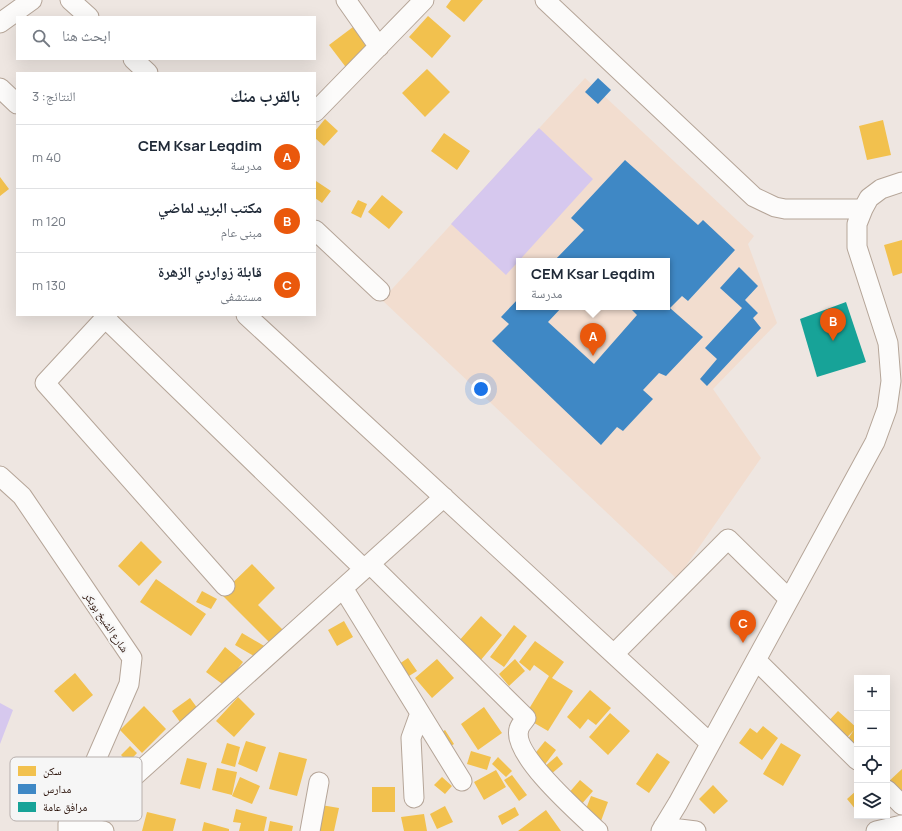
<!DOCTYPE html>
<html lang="ar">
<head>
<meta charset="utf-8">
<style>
	body { margin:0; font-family:Manrope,"Noto Naskh Arabic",sans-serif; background:#f2f2f3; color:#1f2937; direction:rtl }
	.controls { position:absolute; right:12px; bottom:12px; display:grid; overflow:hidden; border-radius:0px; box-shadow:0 4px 16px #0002 }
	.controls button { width:36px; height:36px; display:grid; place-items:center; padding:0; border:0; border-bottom:1px solid #e0e1e3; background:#fff; color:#1f2937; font:20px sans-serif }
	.you { position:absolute; left:481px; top:389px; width:14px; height:14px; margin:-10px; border:3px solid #fff; border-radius:50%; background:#1a73e8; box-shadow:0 0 0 6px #1a73e833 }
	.badge { display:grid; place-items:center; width:26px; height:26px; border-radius:50%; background:#ea580c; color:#fff; font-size:13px; font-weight:700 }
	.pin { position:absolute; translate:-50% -33px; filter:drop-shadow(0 1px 2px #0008) }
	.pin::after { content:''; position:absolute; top:21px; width:14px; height:12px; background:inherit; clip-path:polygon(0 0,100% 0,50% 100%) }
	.popup { position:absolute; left:516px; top:258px; width:154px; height:52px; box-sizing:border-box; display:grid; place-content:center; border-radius:0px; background:#fff; filter:drop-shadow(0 1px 3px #0005); font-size:13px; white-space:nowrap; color:#747a83 }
	.popup b { font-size:15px; color:#1f2937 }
	.popup::after { content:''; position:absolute; left:50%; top:100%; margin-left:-8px; border:8px solid transparent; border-top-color:#fff }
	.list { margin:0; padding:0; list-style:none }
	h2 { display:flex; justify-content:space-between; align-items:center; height:52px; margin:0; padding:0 16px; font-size:17px }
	h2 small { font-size:13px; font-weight:400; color:#747a83 }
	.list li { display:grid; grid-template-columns:26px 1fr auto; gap:12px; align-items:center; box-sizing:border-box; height:64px; padding:0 16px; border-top:1px solid #e0e1e3 }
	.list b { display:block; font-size:15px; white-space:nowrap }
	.list p { margin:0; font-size:13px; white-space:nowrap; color:#747a83 }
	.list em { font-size:13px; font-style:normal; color:#747a83 }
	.icon { flex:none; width:22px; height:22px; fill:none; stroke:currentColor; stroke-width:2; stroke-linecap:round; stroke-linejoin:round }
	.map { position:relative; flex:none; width:902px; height:831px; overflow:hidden; direction:ltr }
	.search { position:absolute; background:#fff; box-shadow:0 4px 16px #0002; left:16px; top:16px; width:300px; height:44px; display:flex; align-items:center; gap:10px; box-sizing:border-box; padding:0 14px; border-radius:0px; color:#747a83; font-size:15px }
	.panel { position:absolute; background:#fff; box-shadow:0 4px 16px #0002; left:16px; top:72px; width:300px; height:244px; border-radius:0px; direction:rtl }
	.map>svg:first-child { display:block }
</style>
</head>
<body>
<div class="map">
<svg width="902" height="831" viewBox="0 0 902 831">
	<rect width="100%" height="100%" fill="#eee6e1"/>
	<path fill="#f2ddcf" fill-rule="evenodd" d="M585,78l169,158 -6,8 29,79 -64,66 48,69 -84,121 -295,-279zM519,261h148v46h-148z"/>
	<path fill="#d6c8ee" d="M539,128l54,51 -87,96 -55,-51z
		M0,703l13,7 -13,34z"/>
	<path fill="#f2c14e" d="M451,0h32l-19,22 -18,-15z
		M428,16l23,20 -19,22 -23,-21z
		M357,24l18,25 -27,21 -19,-25z
		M427,69l23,23 -25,25 -23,-24z
		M325,119l13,12 -14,15 -9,-8v-7z
		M883,120l8,35 -24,5 -8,-34z
		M444,133l26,18 -13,19 -26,-19z
		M0,177l9,12 -9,7z
		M316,181l15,10 -9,12 -7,-5z
		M382,195l21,17 -14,17 -21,-17z
		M358,200l9,4 -6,14 -10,-5z
		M902,240v33l-9,3 -9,-31z
		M141,541l21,21 -23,24 -21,-20z
		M252,564l23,24 -17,17 28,28 -13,13 -52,-52z
		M156,579l50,35 -15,22 -51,-34z
		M202,591l15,8 -6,10 -15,-7z
		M481,616l21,19 -22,26 -22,-19z
		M344,621l9,16 -16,9 -9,-16z
		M514,625l13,11 -23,31 -14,-10z
		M242,633l24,14 -7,12 -24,-14z
		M535,641l29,21 -12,16 21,13 -25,40 -24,-14 25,-41 -15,-11 -4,6 -11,-9z
		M225,647l18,15 -18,24 -19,-14z
		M408,658l9,13 -16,10 -8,-13z
		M437,659l17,19 -22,20 -17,-20z
		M515,659l10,12 -16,15 -10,-12z
		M75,673l18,22 -20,17 -19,-21z
		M590,690l21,18 -15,17 -8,-6 -8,10 -13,-12z
		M238,697l17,17 -21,23 -18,-16z
		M190,698l8,11 -18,13 -8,-11z
		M144,706l22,23 -24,24 -22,-23z
		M484,707l18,26 -24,17 -17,-26z
		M838,711l19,17v29l-16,-8 13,-19 -15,16 -18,-17z
		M610,713l20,18 -22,24 -19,-18z
		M763,726l15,12 -16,22 -23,-17 11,-15 7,5z
		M445,730l9,14 -14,9 -9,-14z
		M246,741l20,6 -9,25 -19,-8z
		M545,741l11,9 -16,21 -11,-10z
		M227,743l13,4 -5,20 -14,-4z
		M781,743l20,12 -18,31 -20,-12z
		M130,746l7,7 -9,10 -7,-8z
		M471,751l20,6 -4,13 -20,-6z
		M279,752l28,7 -10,37 -28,-7z
		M657,753l13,9 -21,31 -13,-9z
		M557,756l6,8 -19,16 -7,-7z
		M498,757l14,14 -6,6 -14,-13z
		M187,758l20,5 -7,26 -20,-5z
		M217,768l20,4 -5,23 -20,-5z
		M902,769v26l-15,-12z
		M496,770l10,17 -22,13 -10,-18z
		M512,775l15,20 -8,6 -15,-21z
		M240,777l20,9 -8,18 -20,-8z
		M442,777l10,9 -7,8 -11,-9z
		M580,780l13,11 -19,22 -13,-11z
		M713,785l15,16 -14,13 -15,-15z
		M372,787h23v25h-23z
		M857,790v19l-1,1 -9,-11z
		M591,796l17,6 -10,27 -17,-7z
		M315,804l24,4 -5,23h-25z
		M445,806l8,16 -16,7 -7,-15z
		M515,807l4,8 -17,10 -4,-9z
		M236,809l31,8 -3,14h-25l2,-8 -8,-1z
		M546,810l15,21h-43z
		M147,812l29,7 -3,12h-31z
		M424,814l3,17h-23l-3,-14z
		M270,821l23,5 -1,5h-24z
		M204,822l25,7v2h-27z"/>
	<path fill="#3f88c5" d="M598,78l13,12 -13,14 -13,-12z
		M625,160l73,65 5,-5 32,30 -47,51 -6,-5 -12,12 33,29 -37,39 -7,-3 -16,17 10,9 -30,32 -6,-4 -16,18 -109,-104 17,-17 -8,-7 18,-19v9h43l-14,15 46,42 43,-49 -8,-8h38v-46h-113l30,-31 -13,-12z
		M739,267l19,19 -13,14 13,13 -5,5 8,10 -54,58 -7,-7 17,-20 -12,-11 37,-40 -22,-20z"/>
	<path fill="#17a398" d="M846,302l20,60 -49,15 -17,-58z"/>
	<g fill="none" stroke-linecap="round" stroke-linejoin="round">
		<defs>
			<path id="minor" d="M70,0l19,17
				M346,0l33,47
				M545,0l209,197 21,10 10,2h78
				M0,23l32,-23
				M133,59l15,14
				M0,88l17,16
				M315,112l109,-112
				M315,230l65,61
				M108,315l-63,68 180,203
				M246,315l464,428
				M105,318l259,251
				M0,476l22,20 110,162 -3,26 -61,140v7
				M370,564l156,154c-2,3 -6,7 -7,11 -8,25 61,85 79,102
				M343,588l119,193
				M614,654l114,-115 61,60
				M756,660l101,100
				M887,790l15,15
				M414,798l-3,-60 9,-25
				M109,799l335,-302
				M68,824l36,7
				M663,827l33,4
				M310,831l9,-49
				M661,831l17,-28 197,-361 12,-33 4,-28 -3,-38 -31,-96v-23l6,-15 6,-11 12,-9 21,-7
				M876,831l26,-6"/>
		</defs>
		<use href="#minor" stroke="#b5a598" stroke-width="21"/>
		<use href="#minor" stroke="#fcfbfa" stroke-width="19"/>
	</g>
	<g text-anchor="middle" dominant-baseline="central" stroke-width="4" stroke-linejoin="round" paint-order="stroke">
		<g font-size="11" fill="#230a00" stroke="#f6f6f6">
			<text transform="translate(107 622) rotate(56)">شارع الشيخ بوبكر</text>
		</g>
	</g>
	<rect x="10" y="757" width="132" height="64" rx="6" fill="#f6f6f6" stroke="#b7afac" stroke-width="1"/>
	<rect x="18" y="766" width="18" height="10" fill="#f2c14e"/>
	<rect x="18" y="784" width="18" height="10" fill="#3f88c5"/>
	<rect x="18" y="802" width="18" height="10" fill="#17a398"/>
	<g font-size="11" fill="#230a00">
		<text x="43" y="775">سكن</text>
		<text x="43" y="793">مدارس</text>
		<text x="43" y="811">مرافق عامة</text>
	</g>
</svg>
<div class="controls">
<button>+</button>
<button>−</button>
<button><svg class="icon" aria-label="locate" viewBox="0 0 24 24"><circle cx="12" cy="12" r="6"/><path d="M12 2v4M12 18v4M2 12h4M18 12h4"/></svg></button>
<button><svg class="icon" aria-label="layers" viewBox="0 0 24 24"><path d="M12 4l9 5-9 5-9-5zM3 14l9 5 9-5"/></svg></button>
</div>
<div class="you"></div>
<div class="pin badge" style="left:593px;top:356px">A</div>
<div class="popup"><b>CEM Ksar Leqdim</b>مدرسة</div>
<div class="pin badge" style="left:833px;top:341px">B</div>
<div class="pin badge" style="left:743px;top:643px">C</div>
<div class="search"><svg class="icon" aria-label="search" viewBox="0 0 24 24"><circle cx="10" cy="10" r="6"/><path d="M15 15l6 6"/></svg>ابحث هنا</div>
<section class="panel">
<h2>بالقرب منك<small>النتائج: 3</small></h2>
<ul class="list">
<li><span class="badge">A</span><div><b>CEM Ksar Leqdim</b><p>مدرسة</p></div><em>40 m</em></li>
<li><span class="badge">B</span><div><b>مكتب البريد لماضي</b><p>مبنى عام</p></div><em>120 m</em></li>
<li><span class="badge">C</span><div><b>قابلة زواردي الزهرة</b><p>مستشفى</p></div><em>130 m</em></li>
</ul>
</section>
</div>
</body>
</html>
